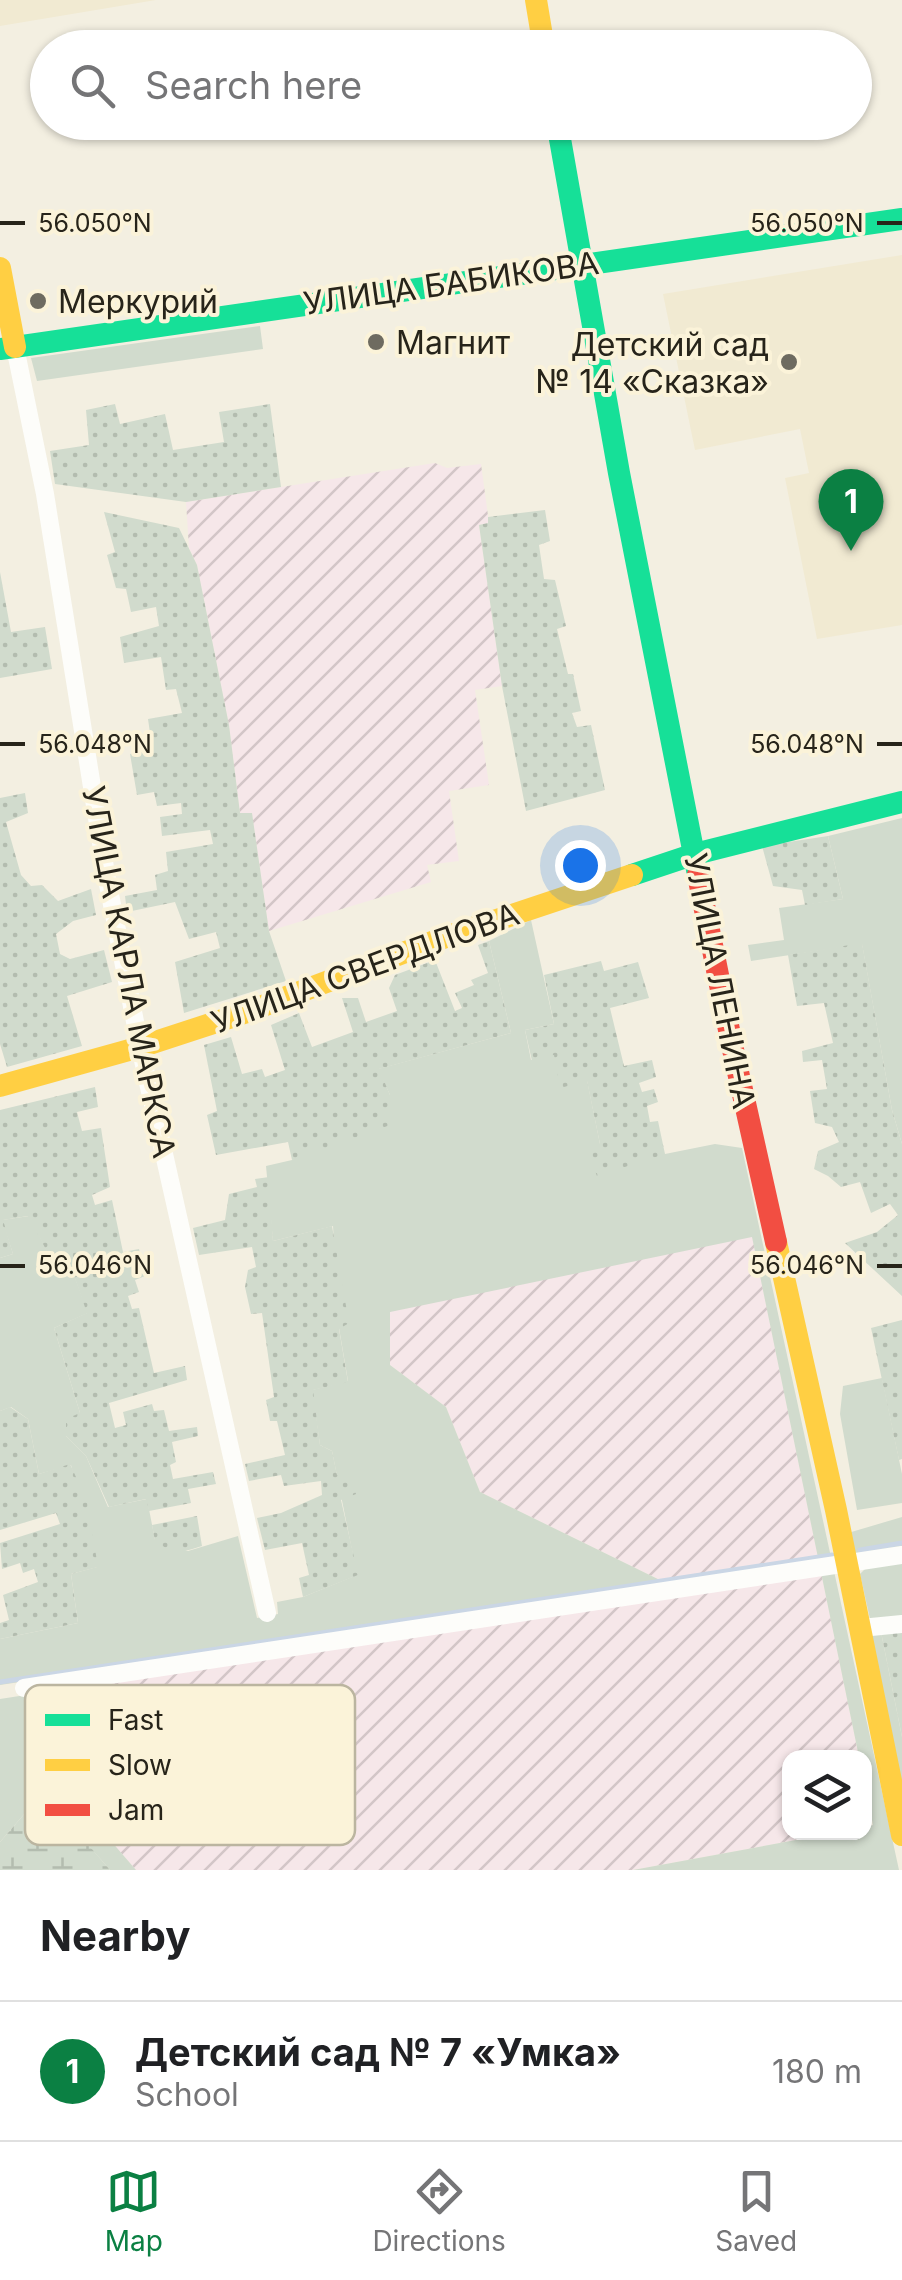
<!DOCTYPE html>
<html lang="en">
<head>
<meta charset="utf-8">
<style>
	body { margin:0; font-family:Inter,sans-serif; background:#f2f2f2; color:#202124 }
	.controls { position:absolute; right:30px; bottom:30px; display:grid; overflow:hidden; border-radius:20px; box-shadow:0 2px 8px #0004 }
	.controls button { width:90px; height:90px; display:grid; place-items:center; padding:0; border:0; border-bottom:2px solid #e0e0e0; background:#fff; color:#202124; font:50px sans-serif }
	.you { position:absolute; left:580px; top:865px; width:35px; height:35px; margin:-25px; border:8px solid #fff; border-radius:50%; background:#1a73e8; box-shadow:0 0 0 15px #1a73e833 }
	.badge { display:grid; place-items:center; width:65px; height:65px; border-radius:50%; background:#0b8043; color:#fff; font-size:32px; font-weight:700 }
	.pin { position:absolute; translate:-50% -82px; filter:drop-shadow(0 2px 5px #0008) }
	.pin::after { content:''; position:absolute; top:52px; width:35px; height:30px; background:inherit; clip-path:polygon(0 0,100% 0,50% 100%) }
	.list { margin:0; padding:0; list-style:none }
	h2 { display:flex; justify-content:space-between; align-items:center; height:130px; margin:0; padding:0 40px; font-size:42px }
	h2 small { font-size:32px; font-weight:400; color:#757577 }
	.list li { display:grid; grid-template-columns:65px 1fr auto; gap:30px; align-items:center; box-sizing:border-box; height:140px; padding:0 40px; border-top:2px solid #e0e0e0 }
	.list b { display:block; font-size:38px; white-space:nowrap }
	.list p { margin:0; font-size:32px; white-space:nowrap; color:#757577 }
	.list em { font-size:32px; font-style:normal; color:#757577 }
	.icon { flex:none; width:55px; height:55px; fill:none; stroke:currentColor; stroke-width:2; stroke-linecap:round; stroke-linejoin:round }
	.map { position:relative; flex:none; width:902px; height:1870px; overflow:hidden }
	.search { position:absolute; background:#fff; box-shadow:0 2px 8px #0004; left:30px; right:30px; top:30px; height:110px; display:flex; align-items:center; gap:25px; box-sizing:border-box; padding:0 35px; border-radius:55px; color:#757577; font-size:38px }
	.sheet { height:270px; background:#fff }
	nav { display:flex; justify-content:space-around; align-items:center; box-sizing:border-box; height:140px; border-top:2px solid #e0e0e0; background:#fff; font-size:28px; color:#757577 }
	nav a { display:grid; justify-items:center; gap:5px }
	nav .on { color:#0b8043 }
	.map>svg:first-child { display:block }
</style>
</head>
<body>
<div class="map">
<svg width="902" height="1870" viewBox="0 0 902 1870">
	<defs>
		<pattern id="industrial-furrows" width="10" height="10" patternUnits="userSpaceOnUse" patternTransform="scale(2.5)"><rect width="10" height="10" fill="#f6e7e9"/><path d="M-1 1l2-2M0 10L10 0M9 11l2-2" fill="none" stroke="#d3c6c7"/></pattern>
		<pattern id="wetland-marsh" width="20" height="14" patternUnits="userSpaceOnUse" patternTransform="scale(2.5)"><rect width="20" height="14" fill="#d1dbcd"/><path d="M1 5h8M5 5V1M11 12h8M15 12V8" fill="none" stroke="#b3bcaf"/></pattern>
		<pattern id="park-dots" width="8" height="8" patternUnits="userSpaceOnUse" patternTransform="scale(2.5)"><rect width="8" height="8" fill="#d1dbcd"/><path d="M2 2h.1M6 6h.1" fill="none" stroke="#b3bcaf" stroke-width="1.8" stroke-linecap="round"/></pattern>
	</defs>
	<rect width="100%" height="100%" fill="#f3efe1"/>
	<path fill="#f1ead2" d="M0,0h156l-156,26z
		M902,255v370l-85,14 -32,-161 24,-5 -9,-44 -105,21 -32,-156z"/>
	<path fill="url(#industrial-furrows)" d="M435,463l12,5 34,-4 8,59 -10,2 23,161 -27,4 14,95 -40,6 10,70 -32,4 4,17 -162,49 -17,-117h-12l-11,-89 -32,-160 -8,-17 -3,-46z
		M752,1236l107,521 -69,1v74l44,1 -201,37h-497l-102,-117 -8,-58 642,-111 -188,-92 -34,-85 -56,-42v-54z"/>
	<path fill="#d1dbcd" d="M260,326l3,23 -226,32 -6,-23z
		M902,818v326l-10,-34 -30,-166 -111,17 -3,-16 36,-5 -5,-32 64,-9 -15,-63z
		M531,920l23,104 -29,6 6,30 22,-6 34,26 13,64 65,10 50,-10 27,4 157,722h-266l201,-37 30,-1 1,-5 8,-2 -8,-42 -1,-25 -5,-1 -107,-520 -362,75v53l56,42 34,85 188,92 -668,101v-46l78,-16 -7,-49 26,-7 -26,-102 -32,9 -11,-55 -17,-12 -11,4v-153l13,-4 -11,-34 27,-4 29,56 13,-5 17,46 -34,15 26,85 -14,23 20,20 22,51 39,-8 8,41 33,11 50,-15 19,82 21,-4 -1,-12 26,-5 54,-22 -25,-124 -12,-6 -8,-55 36,-9 -9,-53 -6,-102 -60,15 -7,-75 26,-6 98,-65 -12,-26 133,-36 -22,-92z
		M882,1378l20,96v29l-45,7 -17,-96 3,-28z
		M902,1517v34l-49,7 -5,-25z
		M902,1561v55l-32,3 -10,-45 8,-8z
		M881,1632l21,105v65l-34,-169z
		M26,1695l9,58 101,117h-26l-61,-70 -23,12 -26,30v-143z"/>
	<path fill="url(#wetland-marsh)" d="M49,1799l61,71h-110v-28l26,-30z"/>
	<path fill="url(#park-dots)" d="M115,404l5,20 45,-10 8,36 51,-8 -5,-30 51,-8 11,83 -95,15 -131,-18 -5,-33 39,-6 -3,-35z
		M545,510l5,31 -11,4 5,34 11,1 11,46 -9,3 11,45h5l8,37 -9,2 5,14 14,-2 14,65 -79,21 -24,-125 -23,-161 9,-2v-6z
		M104,512l75,16 18,37 32,160 11,88h12l17,118 17,50 -102,32 -9,-51 45,-14 -4,-16 -27,7 -14,-37 -48,10 -2,-16 32,-6 -2,-15 13,-4 -2,-19 47,-8 -3,-14 -48,6 -2,-19 22,-3 -1,-11 -24,3 -3,-14 -17,3 -7,-41 22,-7 -4,-28 34,-6 -6,-24 -10,1 -5,-33 -37,6 -4,-26 39,-11 -3,-19 -25,5 -5,-23 -10,-1 -9,-33 8,-3z
		M0,572l11,60 34,-5 7,42 -52,9z
		M25,793l3,20 -22,9 15,53 10,11 11,-1 16,16 33,-12 5,26 -23,6 -17,13 4,20 10,5 34,-9 8,32 -45,14 15,50 -75,21 -7,-23v-246z
		M828,836l15,63 -38,6 -3,-15 -29,-4 -11,-40z
		M489,941l22,92 -132,36 11,26 3,29 -101,36 -4,-18 -72,13 -9,-40 10,-4 -13,-66 27,-8 11,37 20,-5 3,8 20,-7 -14,-45 28,-12 13,34 41,-15 -11,-34h16l8,24 31,-11 -8,-23 6,-13 40,-15 20,51 7,-3 -7,-15 19,-8 -3,-5 17,-7 -10,-28z
		M862,943l30,167 10,34v152l-57,-53 32,-11 21,-17 -8,-11 -19,9 -11,-31 -19,5 -13,-11 -14,-7 4,-18 21,-9 -7,-15 -17,-4 -5,-32 17,-2 -5,-29 -19,2 -1,-11 31,-8 -9,-40 -27,3 -9,-51z
		M601,961l3,10 34,-9 11,36 -39,10 14,58 28,-6 4,17 -17,6 3,9 12,-3 4,13 -11,4 3,16 8,-1 7,33 -68,22 -10,-25 13,-7 -13,-63 -27,7 -6,-33 -22,6 -7,-31 29,-6 -10,-49z
		M95,1087l3,20 -21,5 5,19 19,-3 9,59 -18,8 3,10 17,-5 11,52 16,-3 6,27 -10,4 4,12 -11,4 4,13 7,-1 15,65 31,-7 2,14 -78,23 6,25 11,-3 -3,-13 29,-8 2,7 10,-1 5,21 28,-4 1,9 -26,6 4,20 -6,3 3,14 40,-7 3,12 -28,5 3,14 -42,8 -3,-12 -37,8 -23,-51 -20,-20v-17l14,-6 -26,-85 33,-15 -16,-46 -13,5 -30,-56 -25,4 10,34 -13,4v-148z
		M269,1177l4,64 59,-15 17,97 -10,6 9,53 -35,8 7,55 12,6 5,24 16,4 3,15 -15,6 17,75 -55,22 -4,-19 10,-3 -7,-32 -37,7 -8,-32 24,-5 41,-18 -1,-14 -37,5 -3,-11 -32,6 -4,-17 40,-9 -8,-34h-7l-4,-21 8,-3 -12,-84 -11,1 -6,-27 3,-17 8,-3 -4,-20 -53,8 -6,-27 32,-8 4,-26 28,-7 -2,-8z
		M902,1320v139l-3,1 -28,-132z
		M10,1407l18,12 11,55 31,-10 17,37 11,66 -27,7 7,49 -78,16v-16l9,-3 -6,-25 35,-13 -4,-13 -11,4 -3,-10 -18,6 -2,-26 60,-19 -4,-11 -56,17v-119z
		M197,1516l5,30c-20,7 -30,8 -47,-5l-3,-16z
		M902,1629v108l-21,-105z"/>
	<g fill="none" stroke-linecap="round" stroke-linejoin="round">
		<path stroke="#cad6e5" stroke-width="5" d="M860,1550l42,-7
			M0,1682l832,-127"/>
		<path stroke="#fdfdfa" stroke-width="18" d="M15,347l30,147 61,380 34,173 127,566
			M861,1628l41,-4
			M24,1688l878,-133"/>
		<path stroke="#16e098" stroke-width="22" d="M557,122l62,351 79,402
			M0,349l902,-130
			M632,875l63,-21 207,-52"/>
		<path stroke="#ffcf43" stroke-width="22" d="M536,0l8,48
			M0,268l15,79
			M0,1086l140,-39 107,-35 193,-73 192,-64
			M776,1242l60,268 66,325"/>
		<path stroke="#f24e42" stroke-width="22" d="M698,875l34,170 44,197"/>
	</g>
	<path fill="none" stroke="#27241a" stroke-width="4" d="M0,223h25M877,223h25M0,744h25M877,744h25M0,1266h25M877,1266h25"/>
	<g fill="#6e6b60" stroke="#fbf3d9" stroke-width="4">
		<circle cx="38" cy="301" r="10"/>
		<circle cx="376" cy="342" r="10"/>
		<circle cx="789" cy="362" r="10"/>
	</g>
	<g text-anchor="middle" dominant-baseline="central" stroke-width="8" stroke-linejoin="round" paint-order="stroke">
		<g font-size="32" fill="#27241a" stroke="#fbf3d9">
			<text transform="translate(451 283) rotate(-8)">УЛИЦА БАБИКОВА</text>
			<text transform="translate(365 968) rotate(-20)">УЛИЦА СВЕРДЛОВА</text>
			<text transform="translate(129 972) rotate(79)">УЛИЦА КАРЛА МАРКСА</text>
			<text transform="translate(720 981) rotate(79)">УЛИЦА ЛЕНИНА</text>
		</g>
		<g font-size="32" fill="#27241a" stroke="#fbf3d9" text-anchor="start">
			<text x="58" y="301">Меркурий</text>
			<text x="396" y="342">Магнит</text>
			<text x="769" y="344" text-anchor="end">Детский сад<tspan x="769" dy="37">№ 14 «Сказка»</tspan></text>
		</g>
	</g>
	<rect x="25" y="1685" width="330" height="160" rx="15" fill="#fbf3d9" stroke="#bbb5a0" stroke-width="2.5"/>
	<rect x="45" y="1714" width="45" height="12" fill="#16e098"/>
	<rect x="45" y="1759" width="45" height="12" fill="#ffcf43"/>
	<rect x="45" y="1804" width="45" height="12" fill="#f24e42"/>
	<g font-size="28" fill="#27241a">
		<text x="108" y="1730">Fast</text>
		<text x="108" y="1775">Slow</text>
		<text x="108" y="1820">Jam</text>
	</g>
	<g font-size="25" text-anchor="middle" fill="#27241a" stroke="#fbf3d9" stroke-width="8" stroke-linejoin="round" paint-order="stroke">
		<text x="95" y="232">56.050°N</text>
		<text x="807" y="232">56.050°N</text>
		<text x="95" y="753">56.048°N</text>
		<text x="807" y="753">56.048°N</text>
		<text x="95" y="1274">56.046°N</text>
		<text x="807" y="1274">56.046°N</text>
	</g>
</svg>
<div class="controls">
<button><svg class="icon" aria-label="layers" viewBox="0 0 24 24"><path d="M12 4l9 5-9 5-9-5zM3 14l9 5 9-5"/></svg></button>
</div>
<div class="you"></div>
<div class="pin badge" style="left:851px;top:551px">1</div>
<div class="search"><svg class="icon" aria-label="search" viewBox="0 0 24 24"><circle cx="10" cy="10" r="6"/><path d="M15 15l6 6"/></svg>Search here</div>
</div>
<section class="sheet">
<h2>Nearby<small></small></h2>
<ul class="list">
<li><span class="badge">1</span><div><b>Детский сад № 7 «Умка»</b><p>School</p></div><em>180 m</em></li>
</ul>
</section>
<nav>
<a class="on"><svg class="icon" aria-label="map" viewBox="0 0 24 24"><path d="M3 6l6-2 6 2 6-2v14l-6 2-6-2-6 2zM9 4v14M15 6v14"/></svg>Map</a>
<a><svg class="icon" aria-label="directions" viewBox="0 0 24 24"><path d="M12 3l9 9-9 9-9-9zM9 14v-3h6M13 9l2 2-2 2"/></svg>Directions</a>
<a><svg class="icon" aria-label="saved" viewBox="0 0 24 24"><path d="M7 4h10v16l-5-4-5 4z"/></svg>Saved</a>
</nav>
</body>
</html>
